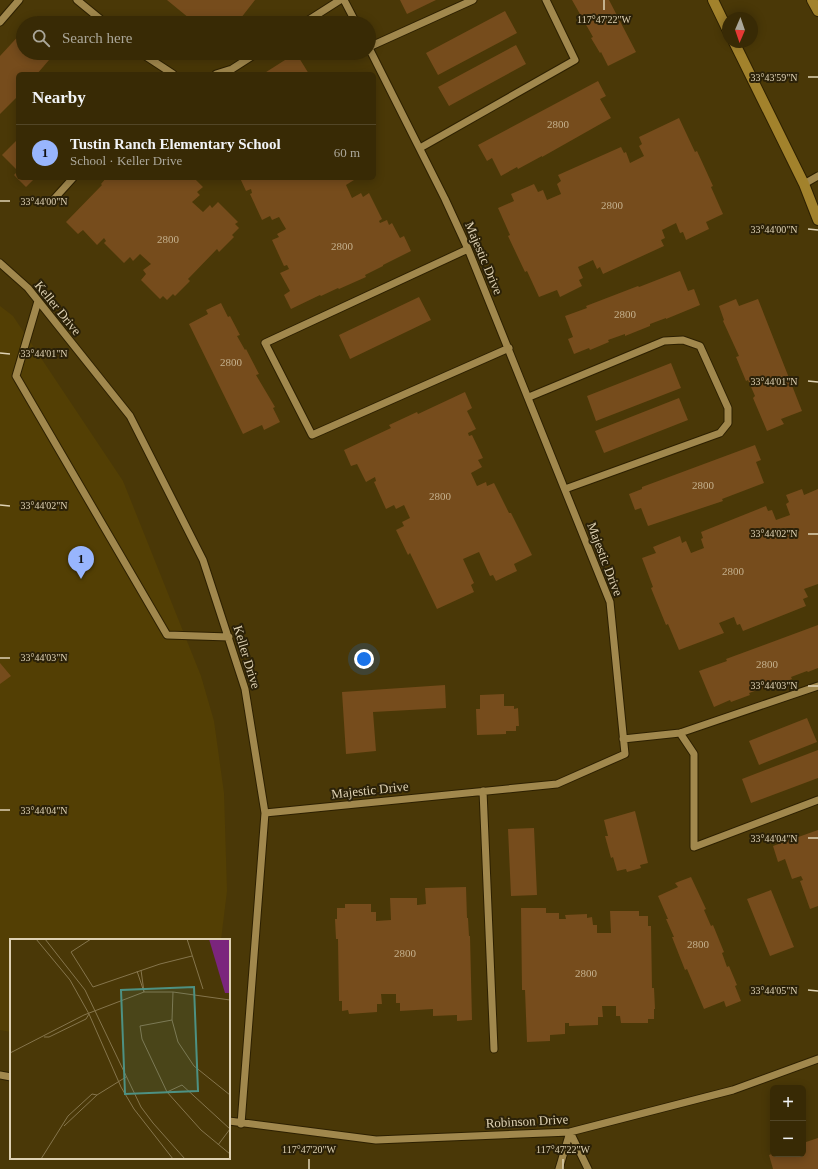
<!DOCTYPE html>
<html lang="en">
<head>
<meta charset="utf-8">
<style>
	body { margin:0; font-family:Georgia,serif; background:#3f320f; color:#f1f3f6 }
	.controls { position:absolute; right:12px; bottom:12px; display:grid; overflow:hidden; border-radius:6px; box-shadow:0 2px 10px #0003 }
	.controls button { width:36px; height:36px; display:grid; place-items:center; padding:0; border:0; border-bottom:1px solid #524627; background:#382a05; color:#f1f3f6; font:20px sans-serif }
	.compass { position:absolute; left:722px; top:12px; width:36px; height:36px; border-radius:50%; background:#382a05; box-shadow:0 2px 10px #0003; rotate:182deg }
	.you { position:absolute; left:364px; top:659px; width:14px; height:14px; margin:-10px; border:3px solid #fff; border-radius:50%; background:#1a73e8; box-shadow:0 0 0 6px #1a73e833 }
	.badge { display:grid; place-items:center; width:26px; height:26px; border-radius:50%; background:#98b5fd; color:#111; font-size:13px; font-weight:700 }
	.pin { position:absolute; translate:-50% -33px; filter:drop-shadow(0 1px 2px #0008) }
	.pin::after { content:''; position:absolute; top:21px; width:14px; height:12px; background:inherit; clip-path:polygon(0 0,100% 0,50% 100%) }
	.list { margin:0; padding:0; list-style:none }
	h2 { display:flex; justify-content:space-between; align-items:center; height:52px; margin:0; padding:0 16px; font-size:17px }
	h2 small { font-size:13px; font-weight:400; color:#aba79a }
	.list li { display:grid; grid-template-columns:26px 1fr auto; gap:12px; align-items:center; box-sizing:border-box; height:56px; padding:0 16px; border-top:1px solid #524627 }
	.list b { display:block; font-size:15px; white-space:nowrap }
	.list p { margin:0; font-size:13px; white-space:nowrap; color:#aba79a }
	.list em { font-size:13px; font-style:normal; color:#aba79a }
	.icon { flex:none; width:22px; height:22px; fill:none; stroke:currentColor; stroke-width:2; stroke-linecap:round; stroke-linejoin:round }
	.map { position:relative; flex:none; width:818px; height:1169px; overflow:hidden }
	.search { position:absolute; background:#382a05; box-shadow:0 2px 10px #0003; left:16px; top:16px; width:360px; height:44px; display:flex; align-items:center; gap:10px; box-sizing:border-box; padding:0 14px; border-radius:22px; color:#aba79a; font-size:15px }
	.panel { position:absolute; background:#382a05; box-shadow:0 2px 10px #0003; left:16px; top:72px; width:360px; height:108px; border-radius:6px }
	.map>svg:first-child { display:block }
</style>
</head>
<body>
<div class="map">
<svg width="818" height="1169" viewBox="0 0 818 1169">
	<rect width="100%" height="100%" fill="#4a3807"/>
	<path fill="#533f04" d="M0,306l13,10 110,165 78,195 13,45 10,72 3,98 -6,49h-210v92l-11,-2z"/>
	<path fill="#764c1c" d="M167,0h88l-18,23h-42z
		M400,0h36l-29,14z
		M572,0h37l27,52 -28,14 -7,-14 -1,1 -9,-15 2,-1z
		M505,11l12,22 -79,42 -12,-22z
		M37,16l8,7h-14z
		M23,31v22h32l-18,21h-19v22l-18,18v-58z
		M516,45l10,19 -77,42 -11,-19z
		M296,53l13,21h-46z
		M598,81l8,15 -6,3 11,19 -69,39v-1l-24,13 -1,-2 -16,9 -9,-18 -5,3 -9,-16z
		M679,118l16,34 2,-1 16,35 -2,1 12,27 -17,8 3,7 -23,11 -3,-8 -3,1 -4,-10 -14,7 3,8 -4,2 3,6 -61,28 -3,-7 -3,2 -4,-9 -15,7 5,11 -4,2 3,6 -22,11 -3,-7 -18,7 -12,-26 -2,1 -17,-36 2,-1 -12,-27 16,-7 -3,-7 23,-10 4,8 5,-2 4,10 14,-6 -4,-10 4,-3 -3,-6 63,-28 3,6 2,-1 4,11 14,-7 -5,-10 3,-2 -3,-7z
		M18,139v32l-16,-16z
		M18,171v7h17l-9,9 -12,-12z
		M106,178h88l9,9 -6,5 3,3 -8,7 11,10 7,-7 2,3 6,-6 20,20 -3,2 4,4 -7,7 2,2 -15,15 -2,-3 -29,30 2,2 -15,15 -2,-2 -6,6 -4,-4 -3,3 -19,-19 5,-6 -3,-4 8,-6 -11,-10 -7,7 -3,-4 -6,6 -20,-20 2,-2 -2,-3 -7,7 -14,-15 -5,4 -12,-12 36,-37 -1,-1z
		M240,178h113l1,2 -8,5 6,13 9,-5 2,4 6,-4 13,26 -3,2 1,2 7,-3 2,5 3,-2 8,15 4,-2 7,15 -28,14v1l-18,9 1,2 -27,12 -1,-1 -17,8 -1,-1 -29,14 -7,-14 6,-4 -10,-18 9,-4 -2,-4 -3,1 -12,-26 7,-3 -2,-3 9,-5 -7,-12 -7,3 -2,-4 -8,4 -12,-26 2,-1 -1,-4 -5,2z
		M680,271l8,20 6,-2 6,16 -34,14v-1l-16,6v2l-25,10v-2l-17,6 1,2 -19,8 -1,-2 -15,6 -6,-15 5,-2 -8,-21 22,-8 -1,-2 52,-20 1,1z
		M419,297l12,23 -81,39 -11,-24z
		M736,299l3,7 19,-7 44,112 -21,8 3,5 -17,7 -14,-33 2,-2 -7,-16 -2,1 -10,-24 3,-1 -16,-35 1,-1 -5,-14z
		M221,303l7,14 2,-1 10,19 -3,1 8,14 1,-1 13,25 -3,1 19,32 -2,1 7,14 -16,8 -2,-5 -19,9 -54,-110 19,-10 -2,-4z
		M671,363l10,25 -85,33 -9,-25z
		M465,392l7,16 -5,3 9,18 -8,4 1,3 3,-1 11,23 -5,2 4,7 -11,6 6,13 9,-4 1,4 7,-3 15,30h2l21,42 -18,9 3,7 -21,10 -3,-6 -3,1 -11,-24 -16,7 11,24 -3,2 3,7 -37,17 -27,-56 -2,2 -12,-25 8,-4 -2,-4 8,-4 -6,-13 -8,4 -2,-4 -8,4 -12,-27 2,-1 -1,-4 -9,5 -9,-18 -6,2 -7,-16 47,-22 -2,-3 28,-13 1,2z
		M679,398l9,22 -84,33 -9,-22z
		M755,445l6,15 -5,2 8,21 -42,16 1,2 -75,25 -7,-18 -6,2 -6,-16 13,-5v-2z
		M802,489l2,6 14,-6v95l-14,5 4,8 -5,2 3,7 -63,25 -3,-7 -3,1 -3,-8 -15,6 5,10 -45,17 -11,-26 -2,1 -15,-37 2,-1 -11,-29 14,-5 -3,-6 27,-11 2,7 4,-2 5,12 13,-5 -3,-9 2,-1 -2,-6 65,-26 2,5 4,-1 4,10 14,-5 -4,-11 3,-2 -3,-7z
		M818,625v43l-10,4 -1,-1 -16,6 1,2 -25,9 -1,-1 -17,6 1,2 -19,7 -1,-2 -16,7 -15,-36 28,-10 -1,-2z
		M0,663l11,13 -11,8z
		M445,685l1,23 -73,4 3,39 -30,3 -4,-62z
		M504,694v12h10v3l4,-1 1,18h-3v5h-10v3l-29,1 -1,-26h4v-14z
		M807,718l10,24 -58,23 -10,-24z
		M818,750v28l-67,25 -9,-24z
		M635,811l13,52 -8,2 1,3 -14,4 -1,-3 -9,2 -4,-14 -2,1 -6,-22h3l-4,-16z
		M534,828l3,67 -26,1 -3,-67z
		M818,830v76l-8,3 -10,-28 3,-1 -2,-4 -9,3 -7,-20 -7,3 -5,-16z
		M691,877l15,32 -2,1 7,16 2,-1 11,27 -2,1 5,14 2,-1 8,19 -2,1 6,15 -15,6 -2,-6 -20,8 -17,-40 -2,1 -13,-33h2l-8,-18h2l-10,-23 20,-9 -3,-4z
		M466,887l1,31h1l1,18h1l2,84 -15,1v-6l-24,1v-7l-33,2v-8h-4v-9h-15l1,10h-5v8l-28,2 -1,-4 -6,1v-10h-3l-1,-62h-2l-1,-20h2v-11h8v-4h26v8h5v9l15,-1 -1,-22h27v7l9,-1 -1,-16z
		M771,890l23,57 -24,9 -23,-57z
		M521,908h25v5h13v6h7l-1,-4 22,-1v4l5,-1 1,8h4v8h14l-1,-22h29v5h9v10h3l1,62h2l1,21h-1v10h-6v4h-27l-1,-7h-4v-10h-14l1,11h-5v8l-29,1v-3h-4v11l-15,1v6l-23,1 -2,-52h-3z
		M818,1138v31h-45l-4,-14 3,-1h31v-11z"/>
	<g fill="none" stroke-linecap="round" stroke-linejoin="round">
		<defs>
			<path id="minor" d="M77,0l28,23
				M344,0l12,23
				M0,22l19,-22
				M304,23l36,-23
				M369,47l104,-47
				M141,53l32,21
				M216,74l16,-5 25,-16
				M420,148l155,-88 -29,-60
				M804,184l14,-8
				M54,199l19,-21
				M468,249l-203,94 47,92 197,-87
				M0,263l28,25 102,128 73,144 42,129 20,124 -24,311
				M38,301l-22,75 151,259 62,2
				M529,397l135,-56 19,-1 17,6 28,62v15l-8,10 -155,56
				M680,733l14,21v93l124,-47
				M623,739l57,-6 138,-47
				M483,791l11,258
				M265,813l292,-29 68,-30 -15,-152 -142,-353 -23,-50 -76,-151
				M0,1075l11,2
				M229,1121l147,19 194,-8 163,-42 85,-31
				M559,1169l11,-37 18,37"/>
			<path id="major" d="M713,0l15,31
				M812,0l6,11
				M734,42l70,142 14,36"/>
		</defs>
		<use href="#minor" stroke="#2d2001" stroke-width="9"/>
		<use href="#major" stroke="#2d2001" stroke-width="12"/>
		<use href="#minor" stroke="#a1884d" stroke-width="7"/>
		<use href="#major" stroke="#a2822c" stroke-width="10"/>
	</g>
	<path fill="none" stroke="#ded1b3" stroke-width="1.5" d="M604,10v-10M808,77h10M0,201h10M808,229l10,1M0,353l10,1M808,381l10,1M0,505l10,1M808,534h10M0,658h10M808,686h10M0,810h10M808,838h10M808,990l10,1M309,1169v-10M563,1169v-10"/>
	<g text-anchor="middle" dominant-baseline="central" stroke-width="4" stroke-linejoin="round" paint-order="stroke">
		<g font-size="11" fill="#c4b08d">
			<text x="558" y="124">2800</text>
			<text x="612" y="205">2800</text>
			<text x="168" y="239">2800</text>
			<text x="342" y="246">2800</text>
			<text x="625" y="314">2800</text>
			<text x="231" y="362">2800</text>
			<text x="703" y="485">2800</text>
			<text x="440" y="496">2800</text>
			<text x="733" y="571">2800</text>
			<text x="767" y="664">2800</text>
			<text x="698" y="944">2800</text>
			<text x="405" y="953">2800</text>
			<text x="586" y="973">2800</text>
		</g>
		<g font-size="13" fill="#ded1b3" stroke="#2b2108">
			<text transform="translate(484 258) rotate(67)">Majestic Drive</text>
			<text transform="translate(58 308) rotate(51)">Keller Drive</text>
			<text transform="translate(605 559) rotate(69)">Majestic Drive</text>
			<text transform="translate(247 657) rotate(73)">Keller Drive</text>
			<text transform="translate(370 790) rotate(-6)">Majestic Drive</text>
			<text transform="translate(527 1121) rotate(-3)">Robinson Drive</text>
		</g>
	</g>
	<g transform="translate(10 939)">
		<rect width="220" height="220" fill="#4a3807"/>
		<path d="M199,0h21v54h-5z" fill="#7b257d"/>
		<path fill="none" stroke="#85754c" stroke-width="1" d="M26,0l34,41 19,34 32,73 13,22 39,50M35,0l40,51 56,117 12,16 32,36M81,0l-20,13 22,35 67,-23 32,-8M177,0l16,50M127,32l7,21 -3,-22M163,53l-1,28 6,22 16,24 36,29M162,81l-32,6 2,13 25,53 34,38 29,24M34,98h5l37,-18 3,-5M0,114l74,-38 60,-23h29l57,8M157,153l15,-7 48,44M54,187l33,-31 29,-18M208,206l12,-16M31,220l27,-43 24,-22 5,1"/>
		<path fill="#4d9183" fill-opacity="0.15" stroke="#4d9183" stroke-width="2" d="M184,48l4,104 -73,3 -4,-104z"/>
		<rect width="220" height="220" fill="none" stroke="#ded1b3" stroke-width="2"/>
	</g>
	<g font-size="10" text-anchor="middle" fill="#ded1b3" stroke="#2b2108" stroke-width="4" stroke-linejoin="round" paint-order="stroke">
		<text x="604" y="23">117°47'22"W</text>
		<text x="774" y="81">33°43'59"N</text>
		<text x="44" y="205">33°44'00"N</text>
		<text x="774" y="233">33°44'00"N</text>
		<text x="44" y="357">33°44'01"N</text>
		<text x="774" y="385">33°44'01"N</text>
		<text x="44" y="509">33°44'02"N</text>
		<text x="774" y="537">33°44'02"N</text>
		<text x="44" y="661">33°44'03"N</text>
		<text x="774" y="689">33°44'03"N</text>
		<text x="44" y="814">33°44'04"N</text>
		<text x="774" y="842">33°44'04"N</text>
		<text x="774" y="994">33°44'05"N</text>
		<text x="309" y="1153">117°47'20"W</text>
		<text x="563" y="1153">117°47'22"W</text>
	</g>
</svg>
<div class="controls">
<button>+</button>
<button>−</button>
</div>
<svg class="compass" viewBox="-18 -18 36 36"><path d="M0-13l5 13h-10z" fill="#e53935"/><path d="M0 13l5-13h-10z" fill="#aba79a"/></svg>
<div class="you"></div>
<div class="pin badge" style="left:81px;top:579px">1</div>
<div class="search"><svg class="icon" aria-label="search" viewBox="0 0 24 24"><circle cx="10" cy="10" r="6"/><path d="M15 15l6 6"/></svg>Search here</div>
<section class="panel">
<h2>Nearby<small></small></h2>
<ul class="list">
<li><span class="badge">1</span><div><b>Tustin Ranch Elementary School</b><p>School · Keller Drive</p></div><em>60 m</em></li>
</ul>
</section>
</div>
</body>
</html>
